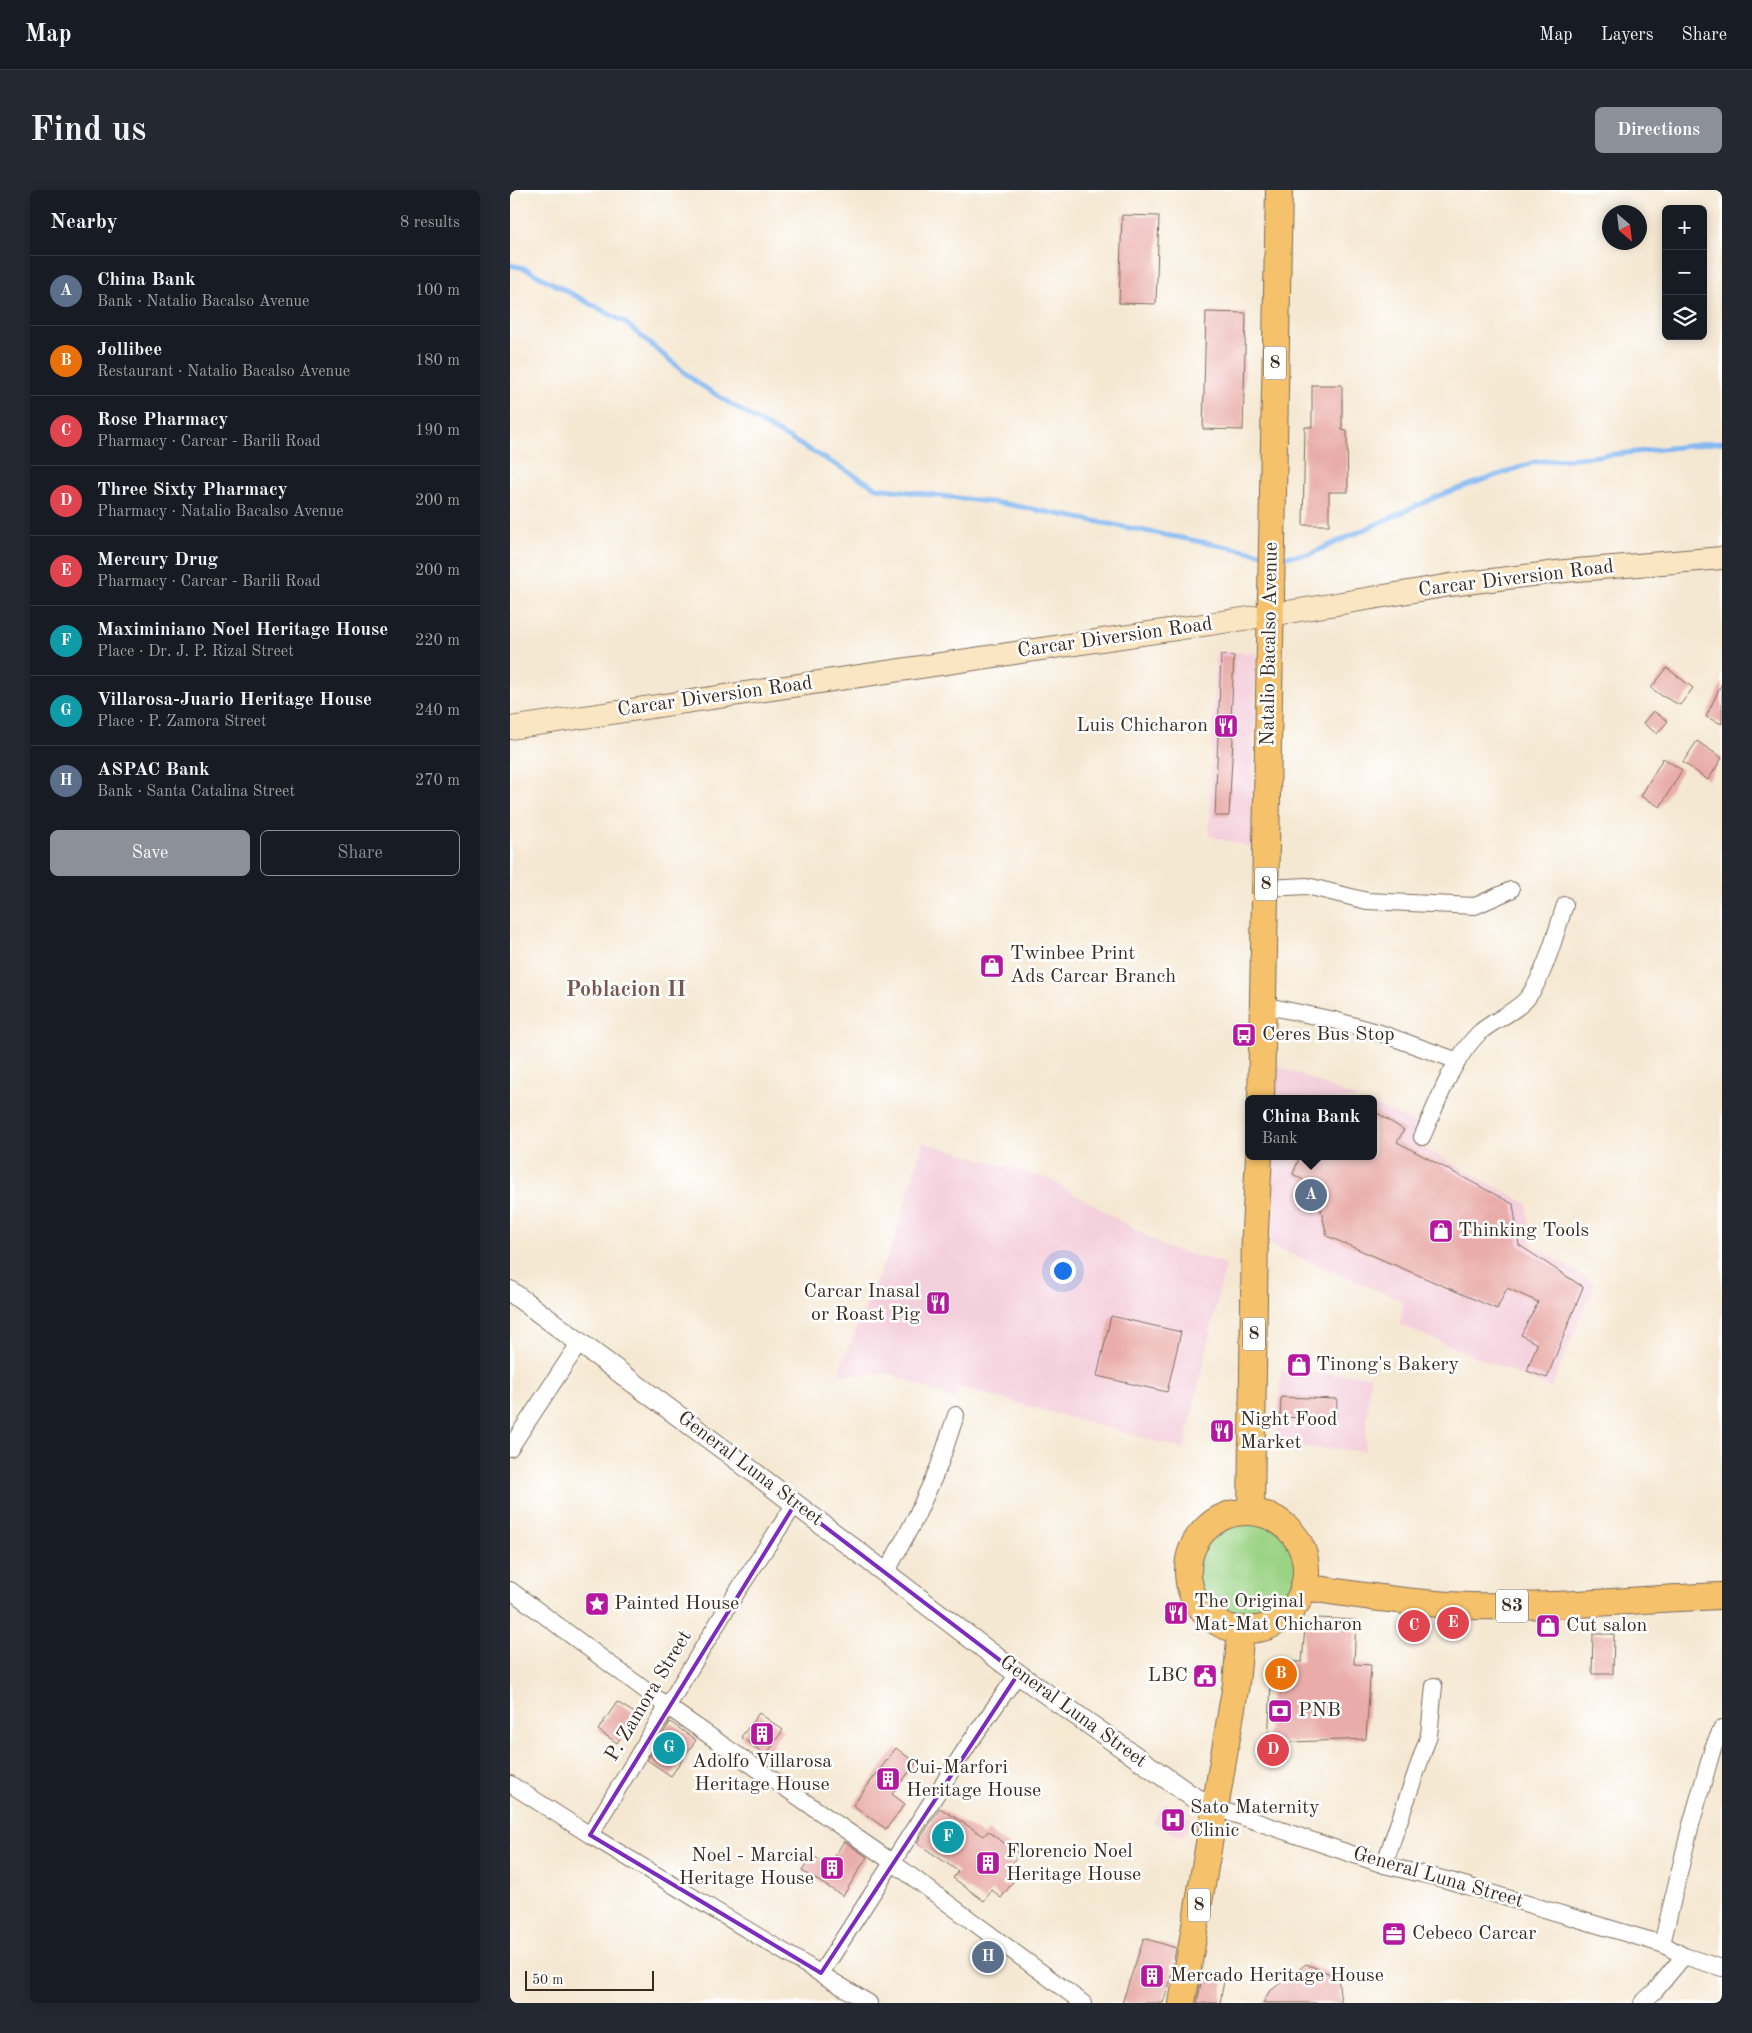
<!DOCTYPE html>
<html lang="en">
<head>
<meta charset="utf-8">
<style>
	body { margin:0; font-family:"Old Standard TT",serif; background:#242831; color:#f1f3f6 }
	.controls { position:absolute; right:15px; top:15px; display:grid; overflow:hidden; border-radius:8px; box-shadow:0 2px 12px #0003 }
	.controls button { width:45px; height:45px; display:grid; place-items:center; padding:0; border:0; border-bottom:1px solid #363941; background:#171b24; color:#f1f3f6; font:25px sans-serif }
	.compass { position:absolute; left:1092px; top:15px; width:45px; height:45px; border-radius:50%; background:#171b24; box-shadow:0 2px 12px #0003; rotate:152deg }
	.scale { position:absolute; left:15px; bottom:12px; width:129px; box-sizing:border-box; padding-left:5px; border:2px solid #3b2a1e; border-top:0; font-size:14px; line-height:18px; white-space:nowrap; color:#3b2a1e; -webkit-text-stroke:4px #fff; paint-order:stroke }
	.you { position:absolute; left:552px; top:1080px; width:18px; height:18px; margin:-12px; border:4px solid #fff; border-radius:50%; background:#1a73e8; box-shadow:0 0 0 8px #1a73e833 }
	.badge { display:grid; place-items:center; width:32px; height:32px; border-radius:50%; background:#8c9099; color:#fff; font-size:16px; font-weight:700 }
	.pin { position:absolute; translate:-50% -50%; border:2px solid #fff; box-shadow:0 1px 5px #0006 }
	.popup { position:absolute; left:735px; top:905px; width:132px; height:65px; box-sizing:border-box; display:grid; place-content:center; border-radius:8px; background:#171b24; filter:drop-shadow(0 1px 4px #0005); font-size:16px; white-space:nowrap; color:#9ea1a6 }
	.popup b { font-size:19px; color:#f1f3f6 }
	.popup::after { content:''; position:absolute; left:50%; top:100%; margin-left:-10px; border:10px solid transparent; border-top-color:#171b24 }
	.list { margin:0; padding:0; list-style:none }
	h2 { display:flex; justify-content:space-between; align-items:center; height:65px; margin:0; padding:0 20px; font-size:21px }
	h2 small { font-size:16px; font-weight:400; color:#9ea1a6 }
	.list li { display:grid; grid-template-columns:32px 1fr auto; gap:15px; align-items:center; box-sizing:border-box; height:70px; padding:0 20px; border-top:1px solid #363941 }
	.list b { display:block; font-size:19px; white-space:nowrap }
	.list p { margin:0; font-size:16px; white-space:nowrap; color:#9ea1a6 }
	.list em { font-size:16px; font-style:normal; color:#9ea1a6 }
	.actions { display:flex; gap:10px; padding:15px 20px }
	.actions a { flex:1; padding:11px 0; border:1px solid #8c9099; border-radius:8px; text-align:center; font-size:18px; color:#8c9099 }
	.actions .main { background:#8c9099; color:#fff }
	.icon { flex:none; width:28px; height:28px; fill:none; stroke:currentColor; stroke-width:2; stroke-linecap:round; stroke-linejoin:round }
	.map { position:relative; flex:none; width:1212px; height:1813px; overflow:hidden; border-radius:8px }
	header { display:flex; align-items:center; gap:30px; box-sizing:border-box; height:70px; padding:0 25px; background:#171b24; border-bottom:1px solid #363941 }
	header strong { font-size:24px }
	nav { display:flex; gap:28px; margin-inline-start:auto; font-size:18px }
	.intro { display:flex; align-items:center; justify-content:space-between; box-sizing:border-box; height:120px; padding:0 30px }
	h1 { margin:0; font-size:35px }
	.button { padding:12px 22px; border-radius:8px; background:#8c9099; color:#fff; font-size:18px; font-weight:700 }
	main { display:flex; gap:30px; padding:0 30px }
	aside { flex:1; background:#171b24; border-radius:8px; box-shadow:0 2px 12px #0003 }
	.map>svg:first-child { display:block }
</style>
</head>
<body>
<header>
<strong>Map</strong>
<nav><a>Map</a><a>Layers</a><a>Share</a></nav>
</header>
<div class="intro"><h1>Find us</h1><a class="button">Directions</a></div>
<main>
<aside>
<h2>Nearby<small>8 results</small></h2>
<ul class="list">
<li><span class="badge" style="background:#5c6f8a">A</span><div><b>China Bank</b><p>Bank · Natalio Bacalso Avenue</p></div><em>100 m</em></li>
<li><span class="badge" style="background:#e8710a">B</span><div><b>Jollibee</b><p>Restaurant · Natalio Bacalso Avenue</p></div><em>180 m</em></li>
<li><span class="badge" style="background:#e0444e">C</span><div><b>Rose Pharmacy</b><p>Pharmacy · Carcar - Barili Road</p></div><em>190 m</em></li>
<li><span class="badge" style="background:#e0444e">D</span><div><b>Three Sixty Pharmacy</b><p>Pharmacy · Natalio Bacalso Avenue</p></div><em>200 m</em></li>
<li><span class="badge" style="background:#e0444e">E</span><div><b>Mercury Drug</b><p>Pharmacy · Carcar - Barili Road</p></div><em>200 m</em></li>
<li><span class="badge" style="background:#0f9aa8">F</span><div><b>Maximiniano Noel Heritage House</b><p>Place · Dr. J. P. Rizal Street</p></div><em>220 m</em></li>
<li><span class="badge" style="background:#0f9aa8">G</span><div><b>Villarosa-Juario Heritage House</b><p>Place · P. Zamora Street</p></div><em>240 m</em></li>
<li><span class="badge" style="background:#5c6f8a">H</span><div><b>ASPAC Bank</b><p>Bank · Santa Catalina Street</p></div><em>270 m</em></li>
</ul>
<div class="actions"><a class="main">Save</a><a>Share</a></div>
</aside>
<div class="map">
<svg width="1212" height="1813" viewBox="0 0 1212 1813">
	<rect width="100%" height="100%" fill="#fff"/>
	<filter id="ink" filterUnits="userSpaceOnUse"><feTurbulence type="fractalNoise" baseFrequency=".02" numOctaves="2"/><feDisplacementMap in="SourceGraphic" scale="10" xChannelSelector="R" yChannelSelector="G"/><feConvolveMatrix kernelMatrix="1 2 1 2 8 2 1 2 1" color-interpolation-filters="sRGB"/></filter>
	<filter id="wash" filterUnits="userSpaceOnUse"><feTurbulence type="fractalNoise" baseFrequency=".0096" numOctaves="4" result="noise"/><feDisplacementMap in="SourceGraphic" scale="20" xChannelSelector="R" yChannelSelector="G"/><feGaussianBlur stdDeviation="1.12" result="paint"/><feColorMatrix in="noise" values="0 0 0 0 0 0 0 0 0 0 0 0 0 0 0 0 0 1.4 0 .05"/><feComposite in="paint" operator="in"/></filter>
	<g filter="url(#wash)">
		<rect width="100%" height="100%" fill="#f5e8d2"/>
		<path fill="#f4cfdc" d="M706,461l40,2 -4,194 -43,-11z
			M767,875l81,34h-87v-9z
			M864,915l47,20 -8,17 114,62 4,40 64,39 -44,105 -151,-63 3,-24 -133,-56v-89h104z
			M413,952l126,37 120,70 57,14 -42,186 -224,-62 -6,13 -62,-26 -49,1 -4,-6 55,-129z
			M771,1181l89,5 -5,75 -89,-6z
			M655,1612l27,17 -10,19 -29,-16z"/>
		<path fill="#9bd385" stroke="#6b7e52" d="M685 1380a52 52 0 1 1 104 0a52 52 0 1 1-104 0Z"/>
		<g fill="none" stroke-linecap="round" stroke-linejoin="round">
			<path stroke="#83b7f1" stroke-width="5" d="M0,75l14,3 100,54 72,60 57,36 124,70 129,16 258,50
				M770,367l30,-3 133,-60 92,-32 83,-8 104,-12"/>
		</g>
		<g id="blocks">
			<path fill="#e9aca8" d="M612,25l37,1 -3,88 -37,-1z
				M696,122l40,1 -3,117 -40,-1z
				M802,195h30v45l5,1 1,61h-19v33h-26l2,-98h7z
				M711,465l13,1 -3,64h3l-5,96h-14z
				M1157,478l26,20 -13,17 -18,-9 -11,-8z
				M1212,493v41l-16,-7z
				M1143,521l15,10 -11,13 -14,-11z
				M1187,551l25,17 -14,22 -25,-18z
				M1153,568l19,12 -22,37 -19,-11z
				M864,921l30,19 -7,12 116,62 6,41 64,42 -36,91 -20,-7 10,-27 -16,-9 17,-33 -31,-14 -10,21 -170,-73 -11,-48 -23,-14 7,-18h74z
				M601,1126l70,16 -14,60 -70,-16z
				M771,1207l56,2 -1,20 -56,-2z
				M808,1428l38,2 -2,44 17,1 -5,74 -98,4 4,-82 30,1 3,-35z
				M1083,1444h21l-1,40h-21z
				M107,1512l19,12 -19,29 -19,-13z
				M249,1523l24,17 -17,25 -25,-18z
				M160,1532l26,18 -25,36 -24,-16z
				M386,1558l20,15 -24,31 13,10 -19,25 -33,-24z
				M430,1618l44,28 4,-5 31,23 -13,17 9,8 -14,19 -9,-8 -8,11 -31,-23 5,-7 -41,-28z
				M334,1651l23,16 -24,39 -41,-25 10,-16 17,11z
				M634,1748l32,10 -6,34 -7,21h-41z
				M796,1774l32,13 3,26h-78l6,-11z
				M692,1788l22,3 -4,22h-23z"/>
		</g>
	</g>
	<g filter="url(#ink)">
		<use href="#blocks" fill-opacity="0" stroke="#7c6c5d" stroke-width="1"/>
		<g fill="none" stroke-linecap="round" stroke-linejoin="round">
			<defs>
				<path id="minor" d="M756,698l41,-2 60,15 108,5 36,-16
					M752,815l72,15 46,13 78,28
					M912,947c16,-35 29,-76 57,-104 13,-12 39,-22 49,-36 17,-22 28,-65 37,-92
					M0,1258l70,-106
					M376,1383l29,-54 24,-53 17,-51
					M0,1400l158,117 224,155 191,141
					M0,1594l80,51 279,168
					M706,1618l168,57 63,15 215,64 22,12 38,12
					M80,1645l141,-234 64,-97
					M874,1675l45,-130 5,-49
					M1152,1754l28,-116 23,-80 9,-20
					M311,1783l149,-231 48,-68
					M1132,1813l13,-12 29,-35"/>
				<path id="tertiary" d="M0,1101l221,164 287,219 175,123 23,11"/>
				<path id="secondary" d="M0,538l760,-113 180,-30 115,-14 157,-13"/>
				<path id="trunk" d="M751,909l18,-909
					M741,1322l4,-283 4,-73
					M678 1381a59 59 0 1 1 118 0a59 59 0 1 1-118 0Z
					M793,1397c56,8 111,17 167,19 84,2 168,-7 252,-10
					M672,1813l54,-319 5,-55"/>
			</defs>
			<use href="#minor" stroke="#7c6c5d" stroke-width="18"/>
			<use href="#tertiary" stroke="#7c6c5d" stroke-width="22"/>
			<use href="#secondary" stroke="#7c6c5d" stroke-width="24"/>
			<use href="#trunk" stroke="#7c6c5d" stroke-width="28"/>
			<use href="#minor" stroke="#fff" stroke-width="16"/>
			<use href="#tertiary" stroke="#fff" stroke-width="20"/>
			<use href="#secondary" stroke="#fbe6c4" stroke-width="22"/>
			<use href="#trunk" stroke="#f5c16b" stroke-width="26"/>
		</g>
	</g>
	<path fill="none" stroke="#7b2cbf" stroke-width="4" stroke-linejoin="round" d="M285,1314l223,170 -197,299 -231,-138z"/>
	<defs>
		<symbol id="restaurant-square" viewBox="-11 -11 22 22"><rect x="-9" y="-9" width="18" height="18" rx="4" fill="#b5179e" stroke="#fff"/><path d="M-5-6h1v4h1v-4h1v4h1v-4h1v5L-1.5 .5V6h-2V.5L-5-1ZM5-6V6H3V1.5H1.5Q1.5-4 5-6Z" fill="#fff"/></symbol>
		<symbol id="shop-square" viewBox="-11 -11 22 22"><rect x="-9" y="-9" width="18" height="18" rx="4" fill="#b5179e" stroke="#fff"/><path d="M-5-2.5h2.3a2.7 3.5 0 0 1 5.4 0H5L5.5 6h-11ZM-1.5-2.5h3a1.5 2.3 0 0 0-3 0Z" fill="#fff"/></symbol>
		<symbol id="bus-square" viewBox="-11 -11 22 22"><rect x="-9" y="-9" width="18" height="18" rx="4" fill="#b5179e" stroke="#fff"/><path d="M-5-6H5V4H4V6H2V4H-2V6H-4V4H-5ZM-3.5-4V0h7V-4ZM-3.5 1.2v1.5H-2V1.2ZM2 1.2v1.5H3.5V1.2Z" fill="#fff"/></symbol>
		<symbol id="sight-square" viewBox="-11 -11 22 22"><rect x="-9" y="-9" width="18" height="18" rx="4" fill="#b5179e" stroke="#fff"/><path d="M0-6L1.8-2.2L6-1.7L2.9 1.2L3.7 5.4L0 3.3L-3.7 5.4L-2.9 1.2L-6-1.7L-1.8-2.2Z" fill="#fff"/></symbol>
		<symbol id="civic-square" viewBox="-11 -11 22 22"><rect x="-9" y="-9" width="18" height="18" rx="4" fill="#b5179e" stroke="#fff"/><path d="M-.6-6.5H3V-4.5H.6V-3L4-1V1h2V6H-6V1h2V-1L-.6-3ZM-1.2 2.5V6h2.4V2.5Z" fill="#fff"/></symbol>
		<symbol id="bank-square" viewBox="-11 -11 22 22"><rect x="-9" y="-9" width="18" height="18" rx="4" fill="#b5179e" stroke="#fff"/><path d="M-6-4H6V4H-6ZM0-2.3a2.3 2.3 0 1 0 0 4.6a2.3 2.3 0 1 0 0-4.6Z" fill="#fff"/></symbol>
		<symbol id="building-square" viewBox="-11 -11 22 22"><rect x="-9" y="-9" width="18" height="18" rx="4" fill="#b5179e" stroke="#fff"/><path d="M-4-6H4V6H1V3H-1V6H-4ZM-2.5-4.3h1.7v1.8h-1.7ZM.8-4.3h1.7v1.8H.8ZM-2.5-1h1.7V.8h-1.7ZM.8-1h1.7V.8H.8Z" fill="#fff"/></symbol>
		<symbol id="hospital-square" viewBox="-11 -11 22 22"><rect x="-9" y="-9" width="18" height="18" rx="4" fill="#b5179e" stroke="#fff"/><path d="M-5-5h3v3.5h4V-5h3V5h-3V1.5h-4V5h-3Z" fill="#fff"/></symbol>
		<symbol id="office-square" viewBox="-11 -11 22 22"><rect x="-9" y="-9" width="18" height="18" rx="4" fill="#b5179e" stroke="#fff"/><path d="M-6-3h4V-5.5h4V-3h4V5H-6ZM-1-4.5V-3h2v-1.5ZM-6 0V1H6V0Z" fill="#fff"/></symbol>
	</defs>
	<g fill-rule="evenodd">
		<use href="#restaurant-square" x="702" y="522" width="28" height="28"/>
		<use href="#shop-square" x="468" y="762" width="28" height="28"/>
		<use href="#bus-square" x="720" y="831" width="28" height="28"/>
		<use href="#shop-square" x="917" y="1027" width="28" height="28"/>
		<use href="#restaurant-square" x="414" y="1099" width="28" height="28"/>
		<use href="#shop-square" x="775" y="1161" width="28" height="28"/>
		<use href="#restaurant-square" x="698" y="1227" width="28" height="28"/>
		<use href="#sight-square" x="73" y="1400" width="28" height="28"/>
		<use href="#restaurant-square" x="652" y="1409" width="28" height="28"/>
		<use href="#shop-square" x="1024" y="1422" width="28" height="28"/>
		<use href="#civic-square" x="681" y="1472" width="28" height="28"/>
		<use href="#bank-square" x="756" y="1507" width="28" height="28"/>
		<use href="#building-square" x="238" y="1530" width="28" height="28"/>
		<use href="#building-square" x="364" y="1575" width="28" height="28"/>
		<use href="#hospital-square" x="649" y="1616" width="28" height="28"/>
		<use href="#building-square" x="464" y="1659" width="28" height="28"/>
		<use href="#building-square" x="308" y="1664" width="28" height="28"/>
		<use href="#office-square" x="870" y="1730" width="28" height="28"/>
		<use href="#building-square" x="628" y="1772" width="28" height="28"/>
	</g>
	<g text-anchor="middle" dominant-baseline="central" stroke-width="5" stroke-linejoin="round" paint-order="stroke">
		<g fill="#fff" stroke="#766a62" stroke-width="1">
			<rect x="754" y="156.5" width="22" height="33" rx="4"/>
			<rect x="745" y="677.5" width="22" height="33" rx="4"/>
			<rect x="733" y="1127.5" width="22" height="33" rx="4"/>
			<rect x="986" y="1399.5" width="32" height="33" rx="4"/>
			<rect x="678" y="1698.5" width="22" height="33" rx="4"/>
		</g>
		<g font-size="19" font-weight="bold" fill="#3b2a1e">
			<text x="765" y="173">8</text>
			<text x="756" y="694">8</text>
			<text x="744" y="1144">8</text>
			<text x="1002" y="1416">83</text>
			<text x="689" y="1715">8</text>
		</g>
		<g font-size="20" fill="#3b2a1e" stroke="#fff">
			<text transform="translate(1006 389) rotate(-7)">Carcar Diversion Road</text>
			<text transform="translate(605 448) rotate(-8)">Carcar Diversion Road</text>
			<text transform="translate(760 454) rotate(-89)">Natalio Bacalso Avenue</text>
			<text transform="translate(205 507) rotate(-8)">Carcar Diversion Road</text>
			<text transform="translate(240 1279) rotate(37)">General Luna Street</text>
			<text transform="translate(139 1506) rotate(-59)">P. Zamora Street</text>
			<text transform="translate(563 1522) rotate(36)">General Luna Street</text>
			<text transform="translate(928 1688) rotate(16)">General Luna Street</text>
		</g>
		<g font-size="20" fill="#3b2a1e" stroke="#fff" text-anchor="start">
			<text x="698" y="536" text-anchor="end">Luis Chicharon</text>
			<text x="500" y="764">Twinbee Print<tspan x="500" dy="23">Ads Carcar Branch</tspan></text>
			<text x="752" y="845">Ceres Bus Stop</text>
			<text x="948" y="1041">Thinking Tools</text>
			<text x="410" y="1102" text-anchor="end">Carcar Inasal<tspan x="410" dy="23">or Roast Pig</tspan></text>
			<text x="806" y="1175">Tinong's Bakery</text>
			<text x="730" y="1230">Night Food<tspan x="730" dy="23">Market</tspan></text>
			<text x="684" y="1412">The Original<tspan x="684" dy="23">Mat-Mat Chicharon</tspan></text>
			<text x="104" y="1414">Painted House</text>
			<text x="1056" y="1436">Cut salon</text>
			<text x="678" y="1486" text-anchor="end">LBC</text>
			<text x="788" y="1521">PNB</text>
			<text x="252" y="1572" text-anchor="middle">Adolfo Villarosa<tspan x="252" dy="23">Heritage House</tspan></text>
			<text x="396" y="1578">Cui-Marfori<tspan x="396" dy="23">Heritage House</tspan></text>
			<text x="680" y="1618">Sato Maternity<tspan x="680" dy="23">Clinic</tspan></text>
			<text x="496" y="1662">Florencio Noel<tspan x="496" dy="23">Heritage House</tspan></text>
			<text x="304" y="1666" text-anchor="end">Noel - Marcial<tspan x="304" dy="23">Heritage House</tspan></text>
			<text x="902" y="1744">Cebeco Carcar</text>
			<text x="660" y="1786">Mercado Heritage House</text>
		</g>
		<g font-size="22" font-weight="bold" fill="#78584e" stroke="#fff">
			<text x="116" y="800">Poblacion II</text>
		</g>
	</g>
</svg>
<div class="controls">
<button>+</button>
<button>−</button>
<button><svg class="icon" aria-label="layers" viewBox="0 0 24 24"><path d="M12 4l9 5-9 5-9-5zM3 14l9 5 9-5"/></svg></button>
</div>
<svg class="compass" viewBox="-18 -18 36 36"><path d="M0-13l5 13h-10z" fill="#e53935"/><path d="M0 13l5-13h-10z" fill="#9ea1a6"/></svg>
<div class="scale">50 m</div>
<div class="you"></div>
<div class="pin badge" style="left:801px;top:1005px;background:#5c6f8a">A</div>
<div class="popup"><b>China Bank</b>Bank</div>
<div class="pin badge" style="left:771px;top:1484px;background:#e8710a">B</div>
<div class="pin badge" style="left:904px;top:1436px;background:#e0444e">C</div>
<div class="pin badge" style="left:763px;top:1560px;background:#e0444e">D</div>
<div class="pin badge" style="left:943px;top:1433px;background:#e0444e">E</div>
<div class="pin badge" style="left:438px;top:1647px;background:#0f9aa8">F</div>
<div class="pin badge" style="left:159px;top:1558px;background:#0f9aa8">G</div>
<div class="pin badge" style="left:478px;top:1767px;background:#5c6f8a">H</div>
</div>
</main>
</body>
</html>
